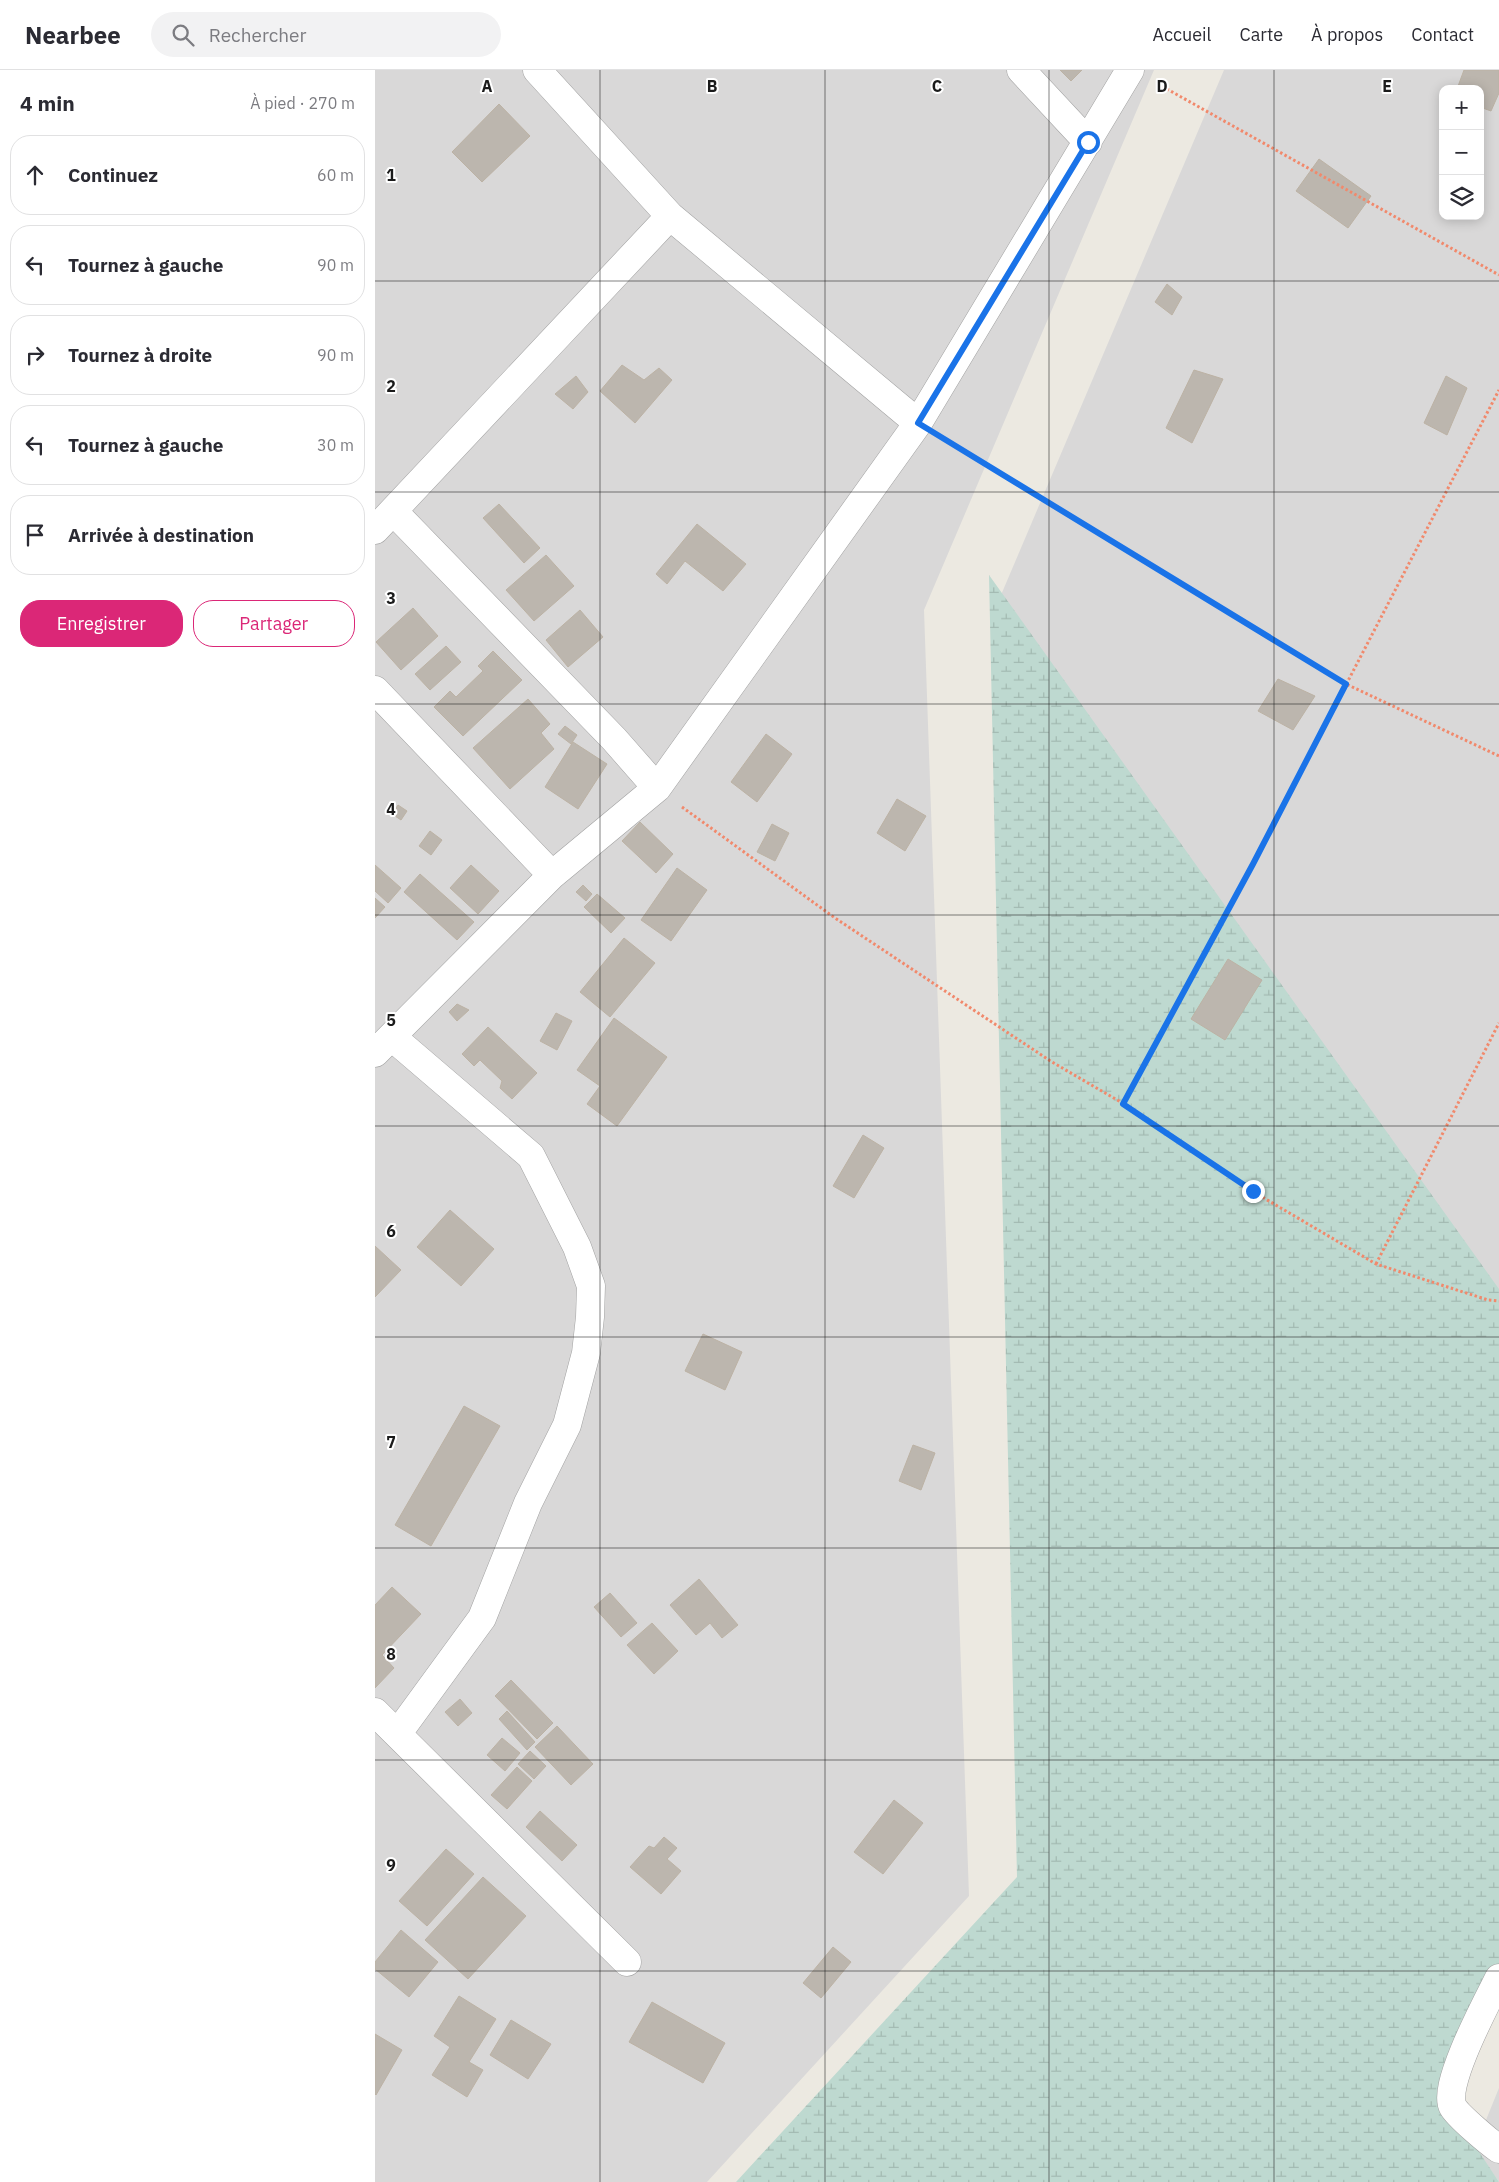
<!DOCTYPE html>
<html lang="fr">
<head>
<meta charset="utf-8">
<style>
	body { margin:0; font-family:"IBM Plex Sans",sans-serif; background:#f2f2f3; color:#2b2b33 }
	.controls { position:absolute; right:15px; top:15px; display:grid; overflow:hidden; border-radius:10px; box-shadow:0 2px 12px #0003 }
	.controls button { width:45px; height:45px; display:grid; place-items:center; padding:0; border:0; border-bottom:1px solid #e1e1e2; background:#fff; color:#2b2b33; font:25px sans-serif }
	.stop { position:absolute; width:15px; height:15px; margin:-11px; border:4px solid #1a73e8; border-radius:50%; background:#fff }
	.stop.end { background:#1a73e8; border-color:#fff; box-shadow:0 1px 5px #0008 }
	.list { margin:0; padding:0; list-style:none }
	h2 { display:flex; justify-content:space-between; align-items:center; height:65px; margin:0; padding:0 20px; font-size:21px }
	h2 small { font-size:16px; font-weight:400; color:#7c7c81 }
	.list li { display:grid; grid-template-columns:32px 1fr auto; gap:15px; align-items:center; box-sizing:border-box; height:80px; margin:0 10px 10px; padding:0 10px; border:1px solid #e1e1e2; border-radius:20px }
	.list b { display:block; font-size:19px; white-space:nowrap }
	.list em { font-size:16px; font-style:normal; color:#7c7c81 }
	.actions { display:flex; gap:10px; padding:15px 20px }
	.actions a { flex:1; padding:11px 0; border:1px solid #db2777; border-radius:20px; text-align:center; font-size:18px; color:#db2777 }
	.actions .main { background:#db2777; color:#fff }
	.icon { flex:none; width:28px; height:28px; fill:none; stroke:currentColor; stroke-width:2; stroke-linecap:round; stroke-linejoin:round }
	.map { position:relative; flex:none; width:1124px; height:2112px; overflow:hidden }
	header { display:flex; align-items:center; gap:30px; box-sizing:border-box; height:70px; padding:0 25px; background:#fff; border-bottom:1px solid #e1e1e2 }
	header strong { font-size:24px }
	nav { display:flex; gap:28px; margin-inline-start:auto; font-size:18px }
	.search { width:350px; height:45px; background:#f2f2f3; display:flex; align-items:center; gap:12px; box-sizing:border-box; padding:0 18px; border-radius:28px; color:#7c7c81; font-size:19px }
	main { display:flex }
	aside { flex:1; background:#fff }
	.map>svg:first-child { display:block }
</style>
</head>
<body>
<header>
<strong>Nearbee</strong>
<div class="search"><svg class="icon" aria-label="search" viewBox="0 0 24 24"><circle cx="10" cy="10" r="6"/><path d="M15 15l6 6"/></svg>Rechercher</div>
<nav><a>Accueil</a><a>Carte</a><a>À propos</a><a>Contact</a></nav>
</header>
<main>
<aside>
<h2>4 min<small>À pied · 270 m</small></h2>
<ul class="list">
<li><svg class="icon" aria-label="ahead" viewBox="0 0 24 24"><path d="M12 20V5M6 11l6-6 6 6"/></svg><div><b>Continuez</b></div><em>60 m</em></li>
<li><svg class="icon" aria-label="left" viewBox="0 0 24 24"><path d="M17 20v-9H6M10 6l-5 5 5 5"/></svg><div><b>Tournez à gauche</b></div><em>90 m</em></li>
<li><svg class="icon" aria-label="right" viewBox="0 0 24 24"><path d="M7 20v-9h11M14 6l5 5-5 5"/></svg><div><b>Tournez à droite</b></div><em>90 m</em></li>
<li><svg class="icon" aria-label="left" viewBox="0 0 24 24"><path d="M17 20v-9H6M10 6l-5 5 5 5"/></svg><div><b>Tournez à gauche</b></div><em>30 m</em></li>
<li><svg class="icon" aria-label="arrive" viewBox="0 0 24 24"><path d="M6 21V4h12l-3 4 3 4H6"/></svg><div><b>Arrivée à destination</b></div></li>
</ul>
<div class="actions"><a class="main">Enregistrer</a><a>Partager</a></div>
</aside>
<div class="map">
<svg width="1124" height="2112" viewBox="0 0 1124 2112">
	<defs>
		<pattern id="wetland-marsh" width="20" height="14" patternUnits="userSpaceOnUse" patternTransform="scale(1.25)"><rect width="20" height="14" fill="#bed9d0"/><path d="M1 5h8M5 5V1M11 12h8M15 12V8" fill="none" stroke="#a3bab2"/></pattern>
	</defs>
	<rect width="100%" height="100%" fill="#ece9e1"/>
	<path fill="#d9d8d8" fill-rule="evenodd" d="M0,0h779l-230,540 45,1286 -262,286h-332z
		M849,0h275v1230l-498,-705zM1068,19h37v127h-37z
		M1124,2018v94l-24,-35z"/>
	<path fill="url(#wetland-marsh)" d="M614,505l510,714v680l-54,131 54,82h-763l281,-305z"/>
	<path fill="#bcb6ae" stroke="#bcb2a4" d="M685,0h22l-11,11z
		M1089,0h35v23l-8,18 -11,-4v-18h-23z
		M124,34l31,32 -48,46 -30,-30z
		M944,89l52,37 -23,32 -52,-37z
		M792,214l15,13 -10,18 -17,-13z
		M247,295l22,15 15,-12 13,12 -37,43 -35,-32z
		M819,300l29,9 -31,64 -26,-15z
		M201,306l12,16 -15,17 -18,-15z
		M1071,306l21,12 -20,47 -23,-12z
		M124,434l41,44 -16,15 -41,-45z
		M322,454l49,40 -23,27 -38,-30 -18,23 -11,-10z
		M171,485l28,31 -40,35 -28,-31z
		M38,538l25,28 -37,34 -25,-28z
		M205,540l23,27 -35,30 -22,-27z
		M71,576l15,16 -31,28 -15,-16z
		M118,581l29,29 -59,56 -29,-29 16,-16 6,6 27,-26 -5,-5z
		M903,609l37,17 -22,34 -35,-19z
		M153,629l22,25 -9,9 13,16 -44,40 -37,-41z
		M190,656l12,9 -6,9 -13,-10z
		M391,664l26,20 -35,48 -26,-20z
		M198,672l34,22 -29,45 -33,-22z
		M522,729l29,17 -21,35 -28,-18z
		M23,735l9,6 -6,9 -9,-6z
		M265,752l33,32 -17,19 -34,-32z
		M397,754l17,9 -14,28 -18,-9z
		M55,761l12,9 -11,15 -12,-9z
		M0,795l26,23 -13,15 -13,-12z
		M96,795l28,26 -21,23 -28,-26z
		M302,798l30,22 -36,51 -30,-21z
		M45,804l54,48 -17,18 -53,-48z
		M208,815l9,9 -6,7 -10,-9z
		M222,824l28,24 -14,15 -27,-26z
		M0,828l10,9 -10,11z
		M249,868l31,25 -45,54 -30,-25z
		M853,889l34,21 -37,60 -34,-21z
		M82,934l12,6 -12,11 -8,-9z
		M181,943l16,8 -15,29 -17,-9z
		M239,948l53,39 -50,69 -30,-22 13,-18 -23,-16z
		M113,957l49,46 -25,26 -12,-11 2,-7 -22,-21 -6,6 -12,-12z
		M488,1065l21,13 -30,50 -21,-12z
		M75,1140l44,39 -33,37 -44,-39z
		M0,1176l26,24 -26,27z
		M328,1264l39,18 -17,38 -40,-19z
		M89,1336l36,20 -69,120 -36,-21z
		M538,1375l22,8 -14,37 -22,-9z
		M324,1509l39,46 -16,13 -12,-15 -14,12 -26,-30z
		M17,1517l29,27 -39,41 12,13 -19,20v-83z
		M235,1523l27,30 -16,14 -27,-30z
		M277,1553l26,28 -24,23 -27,-29z
		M136,1610l42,43 -16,16 -42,-43z
		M85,1629l12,14 -14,13 -13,-14z
		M132,1641l28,31 -8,8 -28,-31z
		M182,1656l36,38 -22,21 -36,-38z
		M127,1668l18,15 -15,18 -18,-16z
		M155,1681l16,15 -12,13 -16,-15z
		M142,1697l15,14 -25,28 -16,-14z
		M519,1730l29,23 -40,51 -29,-22z
		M165,1741l37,34 -15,16 -36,-34z
		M289,1767l13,11 -10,11 14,12 -20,23 -31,-27 19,-21 5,2z
		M71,1779l28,25 -47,52 -28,-25z
		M108,1807l43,39 -58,63 -43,-39z
		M26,1860l37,32 -29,35 -34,-28v-7z
		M458,1877l18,15 -30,36 -18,-15z
		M84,1926l37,23 -27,43 14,8 -16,27 -35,-22 18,-28 -16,-11z
		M277,1932l73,41 -22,40 -74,-41z
		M136,1950l40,24 -23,35 -38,-24z
		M0,1964l27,16 -26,45 -1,-1z"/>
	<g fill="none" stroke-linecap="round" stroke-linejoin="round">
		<defs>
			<path id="minor" d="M162,0l133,146
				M646,0l67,72
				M19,442l220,227 43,49
				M0,460l295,-314 248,207
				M0,620l177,185
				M17,967l139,119 46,91 14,39 -1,31 -4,36 -19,72 -39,78 -46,115 -84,115
				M0,983l177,-178 105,-87 261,-365 212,-353
				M0,1642l252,250
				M1124,1908c-11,22 -58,109 -46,129 5,9 37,36 46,42"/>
		</defs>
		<use href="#minor" stroke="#a2a2a2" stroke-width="29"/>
		<path stroke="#f1896c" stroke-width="3" stroke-dasharray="2.5 2.5" stroke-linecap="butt" d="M783,14l341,191
			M571,370l400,244 153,72
			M307,737l153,111 217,144 72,42 128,87 124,73 112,36 11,1
			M749,1034l129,-240 246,-474
			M1001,1194l123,-241"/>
		<use href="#minor" stroke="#fff" stroke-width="28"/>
	</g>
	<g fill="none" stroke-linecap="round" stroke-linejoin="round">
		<path stroke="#1a73e8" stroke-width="6" d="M713,72l-170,281 428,261 -93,180 -130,240 130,87"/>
	</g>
	<path fill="none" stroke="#1b1b1b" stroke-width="1" stroke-opacity="0.55" d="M225,0v2112M450,0v2112M674,0v2112M899,0v2112M0,211h1124M0,422h1124M0,634h1124M0,845h1124M0,1056h1124M0,1267h1124M0,1478h1124M0,1690h1124M0,1901h1124"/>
	<g font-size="16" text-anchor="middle" font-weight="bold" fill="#1b1b1b" stroke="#fff" stroke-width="4" stroke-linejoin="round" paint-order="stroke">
		<text x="112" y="22">A</text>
		<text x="337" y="22">B</text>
		<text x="562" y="22">C</text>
		<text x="787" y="22">D</text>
		<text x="1012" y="22">E</text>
		<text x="16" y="111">1</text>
		<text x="16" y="322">2</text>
		<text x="16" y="534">3</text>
		<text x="16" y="745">4</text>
		<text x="16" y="956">5</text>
		<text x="16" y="1167">6</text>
		<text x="16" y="1378">7</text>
		<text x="16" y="1590">8</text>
		<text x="16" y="1801">9</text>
	</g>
</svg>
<div class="controls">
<button>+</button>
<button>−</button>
<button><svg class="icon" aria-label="layers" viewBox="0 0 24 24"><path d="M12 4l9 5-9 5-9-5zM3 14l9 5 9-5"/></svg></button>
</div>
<div class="stop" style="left:713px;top:72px"></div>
<div class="stop end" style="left:878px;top:1121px"></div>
</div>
</main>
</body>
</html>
